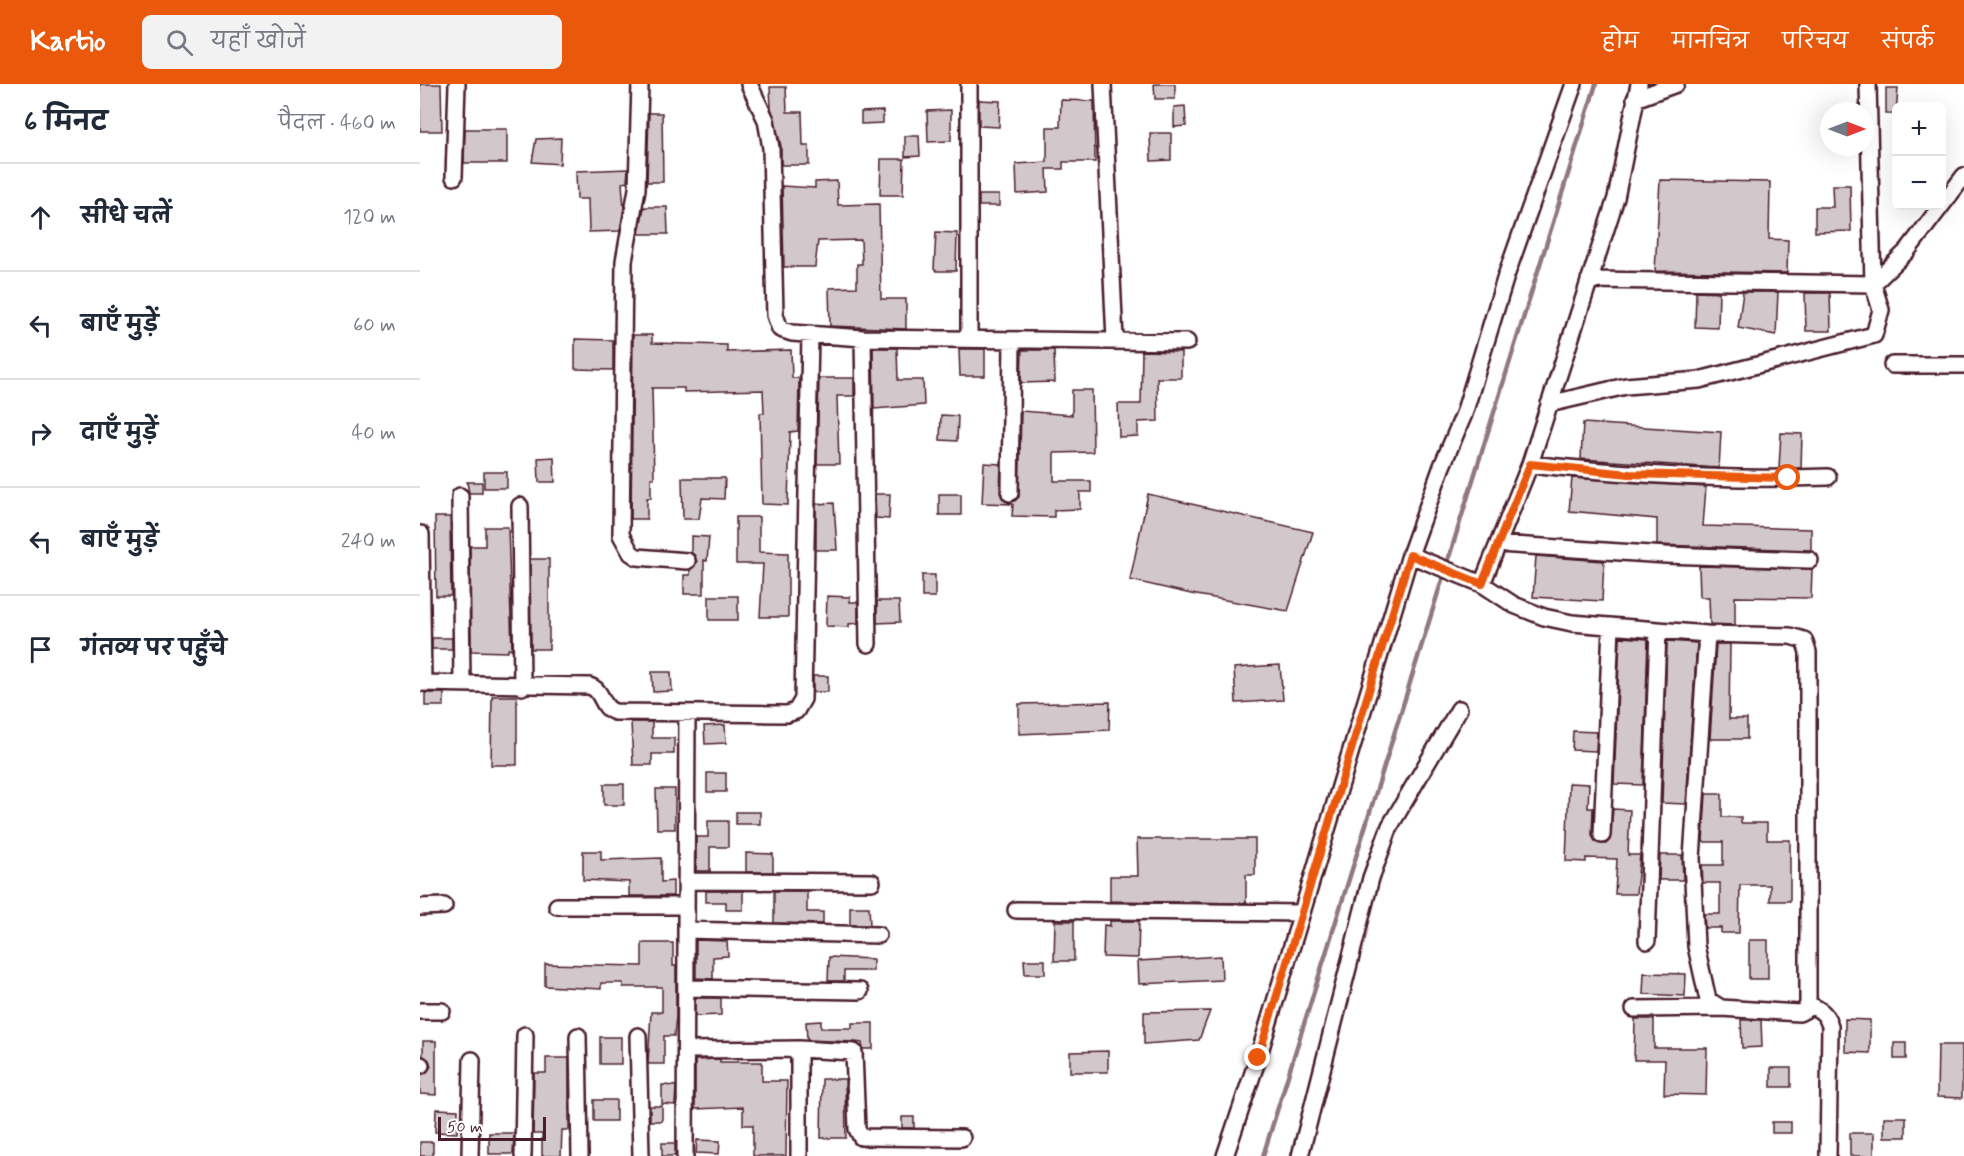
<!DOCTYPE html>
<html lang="hi">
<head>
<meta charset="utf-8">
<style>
	body { margin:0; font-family:Mynerve,"Playpen Sans Deva",sans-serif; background:#f2f2f3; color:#1f2937 }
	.controls { position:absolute; right:18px; top:18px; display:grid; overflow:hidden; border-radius:9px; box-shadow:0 6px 24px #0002 }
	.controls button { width:54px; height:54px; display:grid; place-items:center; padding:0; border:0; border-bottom:2px solid #e0e1e3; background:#fff; color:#1f2937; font:30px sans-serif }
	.compass { position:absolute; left:1400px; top:18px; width:54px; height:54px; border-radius:50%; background:#fff; box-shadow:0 6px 24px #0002; rotate:90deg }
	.scale { position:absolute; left:18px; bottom:15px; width:108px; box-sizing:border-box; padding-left:6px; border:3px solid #4a1f2b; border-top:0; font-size:16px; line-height:21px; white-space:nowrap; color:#4a1f2b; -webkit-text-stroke:4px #fff; paint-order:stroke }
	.stop { position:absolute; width:18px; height:18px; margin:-14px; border:4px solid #ea580c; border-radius:50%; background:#fff }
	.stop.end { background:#ea580c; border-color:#fff; box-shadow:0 2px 6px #0008 }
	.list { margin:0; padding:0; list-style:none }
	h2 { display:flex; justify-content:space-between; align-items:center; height:78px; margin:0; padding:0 24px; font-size:26px }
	h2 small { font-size:20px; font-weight:400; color:#747a83 }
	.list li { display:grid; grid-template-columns:39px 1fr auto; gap:18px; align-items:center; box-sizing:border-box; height:108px; padding:0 24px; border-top:2px solid #e0e1e3 }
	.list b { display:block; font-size:22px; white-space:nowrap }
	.list em { font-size:20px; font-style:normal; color:#747a83 }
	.icon { flex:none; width:33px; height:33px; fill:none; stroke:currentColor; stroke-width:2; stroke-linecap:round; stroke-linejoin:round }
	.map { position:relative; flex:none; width:1544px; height:1072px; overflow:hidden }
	header { display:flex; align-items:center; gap:36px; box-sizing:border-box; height:84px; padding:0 30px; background:#ea580c; color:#fff }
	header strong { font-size:28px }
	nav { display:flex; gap:33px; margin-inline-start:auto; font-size:21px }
	.search { width:420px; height:54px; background:#f2f2f3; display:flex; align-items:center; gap:15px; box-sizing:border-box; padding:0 21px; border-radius:9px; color:#747a83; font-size:22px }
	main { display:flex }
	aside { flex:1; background:#fff }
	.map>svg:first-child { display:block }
</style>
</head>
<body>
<header>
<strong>Kartio</strong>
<div class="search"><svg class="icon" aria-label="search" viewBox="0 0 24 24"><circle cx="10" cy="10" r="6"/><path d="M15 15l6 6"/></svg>यहाँ खोजें</div>
<nav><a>होम</a><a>मानचित्र</a><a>परिचय</a><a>संपर्क</a></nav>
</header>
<main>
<aside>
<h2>6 मिनट<small>पैदल · 460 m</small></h2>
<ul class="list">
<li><svg class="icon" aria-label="ahead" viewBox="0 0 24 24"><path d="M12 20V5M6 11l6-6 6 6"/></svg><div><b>सीधे चलें</b></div><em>120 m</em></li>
<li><svg class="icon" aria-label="left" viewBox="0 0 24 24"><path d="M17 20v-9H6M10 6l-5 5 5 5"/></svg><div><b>बाएँ मुड़ें</b></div><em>60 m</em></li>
<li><svg class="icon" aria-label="right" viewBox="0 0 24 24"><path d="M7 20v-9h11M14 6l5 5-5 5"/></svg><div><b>दाएँ मुड़ें</b></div><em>40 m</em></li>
<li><svg class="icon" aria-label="left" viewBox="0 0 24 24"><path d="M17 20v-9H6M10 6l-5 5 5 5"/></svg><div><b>बाएँ मुड़ें</b></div><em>240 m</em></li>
<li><svg class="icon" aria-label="arrive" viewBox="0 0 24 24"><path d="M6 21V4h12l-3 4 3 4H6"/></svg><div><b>गंतव्य पर पहुँचे</b></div></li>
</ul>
</aside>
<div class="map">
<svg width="1544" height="1072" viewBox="0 0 1544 1072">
	<rect width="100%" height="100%" fill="#fff"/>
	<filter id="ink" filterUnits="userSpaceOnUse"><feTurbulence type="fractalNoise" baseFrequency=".0167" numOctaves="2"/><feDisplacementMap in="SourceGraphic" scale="12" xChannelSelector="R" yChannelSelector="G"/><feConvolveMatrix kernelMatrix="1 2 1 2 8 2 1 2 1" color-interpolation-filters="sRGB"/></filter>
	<g filter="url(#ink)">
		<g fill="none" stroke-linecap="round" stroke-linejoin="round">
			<path stroke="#91787e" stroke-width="4.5" d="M843,1072l333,-1072"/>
		</g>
		<path fill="#d2c7cb" stroke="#4a1f2b" stroke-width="1.5" d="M0,0h21l1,47h-22z
			M734,0h21v15h-20z
			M350,3h16l1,25h15l1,34h6v19h-28v-19l-10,-38z
			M1466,4h12l-2,26h-10z
			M559,16l21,1 -1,26 -20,-1z
			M641,16l33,1 1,61h-32v7h-16l1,23 -31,2 -1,-30 31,-2v-35h13z
			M765,22l1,20 -12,1v-20z
			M531,26v31l-23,1 -1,-31z
			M463,27v12l-22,1v-12z
			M229,29h13l1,69h-16z
			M45,45h42v34h-43z
			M730,49h21v27l-20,1z
			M485,52h14l1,20 -15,1z
			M141,54l-1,26 -28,-2 4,-23z
			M461,75h23l-1,36h-23z
			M208,85l-1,13 -5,1 2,25 -4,23 -31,1 -1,-33h-11l-1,-28z
			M1240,96l110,2 -1,57 19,1 -1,33 -132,-2z
			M417,97l1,24 41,-1 2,95h25v30l-76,-3 -1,-38 28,-1v-23h5l-1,-24 -43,1 -3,26h-31l-2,-81 33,2v-6z
			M1412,101h18l1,46 -36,1v-25h18z
			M559,111h20v11h-20z
			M224,123h23l1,27h-29z
			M516,148l21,1 -1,38h-20l-2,-2z
			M1276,207l23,1 -1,36 -23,-1z
			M1323,208h35l-2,43 -38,-7z
			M1385,209h25l1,38h-25z
			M213,251h19v8l75,2v7l64,-2 1,28h7l-1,53 -8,1 -2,73 -26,-1 -2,-91h4l-1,-23 -79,2v-4h-32l2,90h-3v20h-4v21h-16z
			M155,255l38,1v30l-38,-1z
			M453,264h24l1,32h25l1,25 -50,4z
			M539,265h26v27h-25z
			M602,266h32l1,32 -34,1z
			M722,267l39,1v26h-24l1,43 -20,1v14l-19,1 -1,-33h23z
			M399,294h35v18h-17l2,68h-22z
			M652,306h20l1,62 -39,1v28h37v11h-11v17l-26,1v7l-42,-1 1,-12 -31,-1 2,-40 17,1 -1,29 5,8 5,2 9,-6 2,-86 51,4z
			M521,331l17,1 -1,25 -17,-1z
			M1163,339l138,9 -2,36 -138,-9z
			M1361,349l21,1 -1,34h-22z
			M134,373l1,25h-16l-1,-24z
			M64,388h23v16h-23z
			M262,394h43l-1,21 -22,-1 -3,21h-16z
			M1152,394l134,9 -3,39 108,3v21l-154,-5v-26l-88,-8z
			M47,398h15v11h-13z
			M455,410h15l-1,25 -13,-1z
			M519,410h22v21h-22z
			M728,410l165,38 -25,79 -97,-17 -61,-14z
			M414,419l3,47h-21v-46z
			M15,433h15l1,79h-15z
			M316,433h23v35l29,1v64h-28l3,-53h-27z
			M65,443h23l4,122h-4v3l-37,-1 -1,-105h15z
			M271,452l18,1 -2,24 -3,-1v34h-20v-19h6v-5l7,-8 -2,-6 -4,-4z
			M1116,472l68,5 -2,40 -69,-4z
			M110,475h19v90h-18z
			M1279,482l113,3 -1,29 -76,-1v28l-25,-1 -1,-27h-9z
			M502,491h13v22h-13z
			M289,512h29v24h-29z
			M407,512l23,1v5h8v21l-9,1v3l-23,-1z
			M457,517h22l1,21 -23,1z
			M1200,553l28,2 -5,146 -29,-1z
			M12,554h20v11h-20z
			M1247,557l30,2 -11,161 -24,-1z
			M1296,560h14l-1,75h18v20h-37z
			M860,581l3,35 -47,3 -2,-35z
			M232,588h19l1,19 -19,1z
			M393,592h15v16h-15z
			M5,609h19v13h-19z
			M72,612h25v69h-26z
			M690,618l-1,28 -90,4v-30z
			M211,638h21v16h22v16h-22v11h-19z
			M305,641l1,18 -21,1 -1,-18z
			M1153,647l24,1 -1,19 -24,-1z
			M287,689h19v19h-19z
			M1149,699l20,1 -1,24h5l-1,27 5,8 9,1 4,-4 3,-31 17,1 -2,45h12l-4,39h-21l2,-35 -31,-1v4l-20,-1z
			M184,700h20v21h-20z
			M236,705h19v40h-18z
			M1286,710h16v23h19v6h26v17h23v61h-20v-16h-30l-1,48h-18v-5h-16l-1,-14h16v-31h-17l-1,-18h21v-23h-20z
			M316,728h24v12h-24z
			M288,737h20v26h-18v24h-14v-34h12z
			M717,755h118v36h-9v28l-136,-2v-25h28z
			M163,767h18v9l60,-2v24l12,-1v15h-44v-14l-46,-2z
			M326,769l27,1v18h-27z
			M1240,771h22l1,25h-24z
			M286,807h37v19h-17v-8h-20z
			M354,807h33v21h16v12l-49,-1z
			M430,823h19l1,18h-20z
			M635,837h19v40h-20z
			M690,837h29l-1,37 -35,-1 1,-32 6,1z
			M276,856l31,1 1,15 -15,1v22l-17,-1z
			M1329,856h19v39h-19z
			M222,859h31v23h3v50l-2,20h-10v28h-16l3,-52h11v-25h-39v-4h-22v6l-56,-3v-22l97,2z
			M801,872l1,24 -83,4 -1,-23z
			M409,873l44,2v12h-29v10h-16z
			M604,876h21v14h-20z
			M1224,889l42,1 -1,22 -42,-2z
			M275,914h26v17l-26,1z
			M790,927l-11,29 -55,4v-32z
			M1215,935h19v29h53l-1,47 -42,-1 1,-34h-31z
			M1425,935l25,1v33l-25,-1z
			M1321,936h20l1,27 -20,1z
			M401,937v7h31v-5h21v26h-10l-1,-6 -7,-1 -48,-2 -1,-18z
			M180,953h21v27h-21z
			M3,957h13v54l-16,-1v-19l6,-2 5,-7 -2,-6 -6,-4z
			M1474,959h12v16h-12z
			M1518,961h24v53l-25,-1z
			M688,967v21h-38v-20z
			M126,974h23v72h-7l-1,26h-19v-22h-9l1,-61h12z
			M300,975v3h42v19h25l-1,75h-33v-31h-10v-18l-48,2v-49z
			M1351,984h20v19h-20z
			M402,995h23l1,59h-25z
			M242,1001l14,1 -1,19 -13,-1z
			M174,1016h22v21h-22z
			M230,1022h12v15h-12z
			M16,1025l22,1 -1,23 -22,-1z
			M482,1033h12v11h-12z
			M1464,1033h22v20h-22z
			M1352,1038h19v11h-19z
			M69,1049h25l-1,21h-24z
			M1430,1049h24v23h-24z
			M277,1056l23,1 -1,13 -23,-1z
			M0,1058h13v14h-13z
			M242,1059h13v13h-13z"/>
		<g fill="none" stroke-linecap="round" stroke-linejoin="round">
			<defs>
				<path id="minor" d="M220,0l-3,105 -13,72 -3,274 10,18 6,4 50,4
					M329,0l17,36 5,28 4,167 5,14 12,4 71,5 324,4
					M549,0v255
					M683,0l12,256
					M1215,15l41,-15
					M34,93l3,-93
					M1169,196l284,4 34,-33 57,-75
					M443,254l5,306
					M1472,281h72
					M1129,320l77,-18 73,-6 175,-45 7,-25 -8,-26 -5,-200
					M1110,380c99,11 198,17 298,13
					M590,409l2,-153
					M40,412l2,188
					M100,422l2,181
					M1,450l2,149
					M1079,460l167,11 144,5
					M990,471l72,29 32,21 30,12 28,6 135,11 83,2 14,4 4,12v352l-3,6 -6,3 -78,-5 -13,-8 -12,-54 -4,-88 15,-224
					M1062,500l48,-120 86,-266 23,-114
					M0,599l169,3c15,4 11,22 26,26l172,2 9,-3 7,-12 7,-365
					M1182,751l9,-209
					M266,797l186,1
					M137,822h129
					M0,823l24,-1
					M596,826l285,3
					M266,846l192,5
					M1227,857l11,-311
					M266,904l174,3
					M1388,920c12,6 18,8 22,22l-2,130
					M1214,925l87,-1
					M0,927h22
					M158,952l2,120
					M218,952l3,120
					M266,966l113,-1 55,3 3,77 4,8 101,1
					M0,981h1
					M50,1072l2,-96
					M103,1072l2,-121
					M265,1072l2,-443
					M379,1072v-107
					M805,1072l33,-98 152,-503 32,-89 22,-52 42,-138 68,-192
					M880,1072l71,-278 19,-52 69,-117"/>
			</defs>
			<use href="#minor" stroke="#4a1f2b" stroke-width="20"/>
			<use href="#minor" stroke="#fff" stroke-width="15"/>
		</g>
	</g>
	<g fill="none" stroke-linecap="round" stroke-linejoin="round" filter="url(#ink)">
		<path stroke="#ea580c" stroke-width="8" d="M838,974l152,-503 72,29 48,-120 99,10 159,4"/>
	</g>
</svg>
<div class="controls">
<button>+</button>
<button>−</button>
</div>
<svg class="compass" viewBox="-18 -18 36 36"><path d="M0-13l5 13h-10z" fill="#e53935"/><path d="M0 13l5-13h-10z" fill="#747a83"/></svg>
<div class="scale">50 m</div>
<div class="stop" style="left:1368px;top:394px"></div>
<div class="stop end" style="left:838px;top:974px"></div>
</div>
</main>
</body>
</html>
